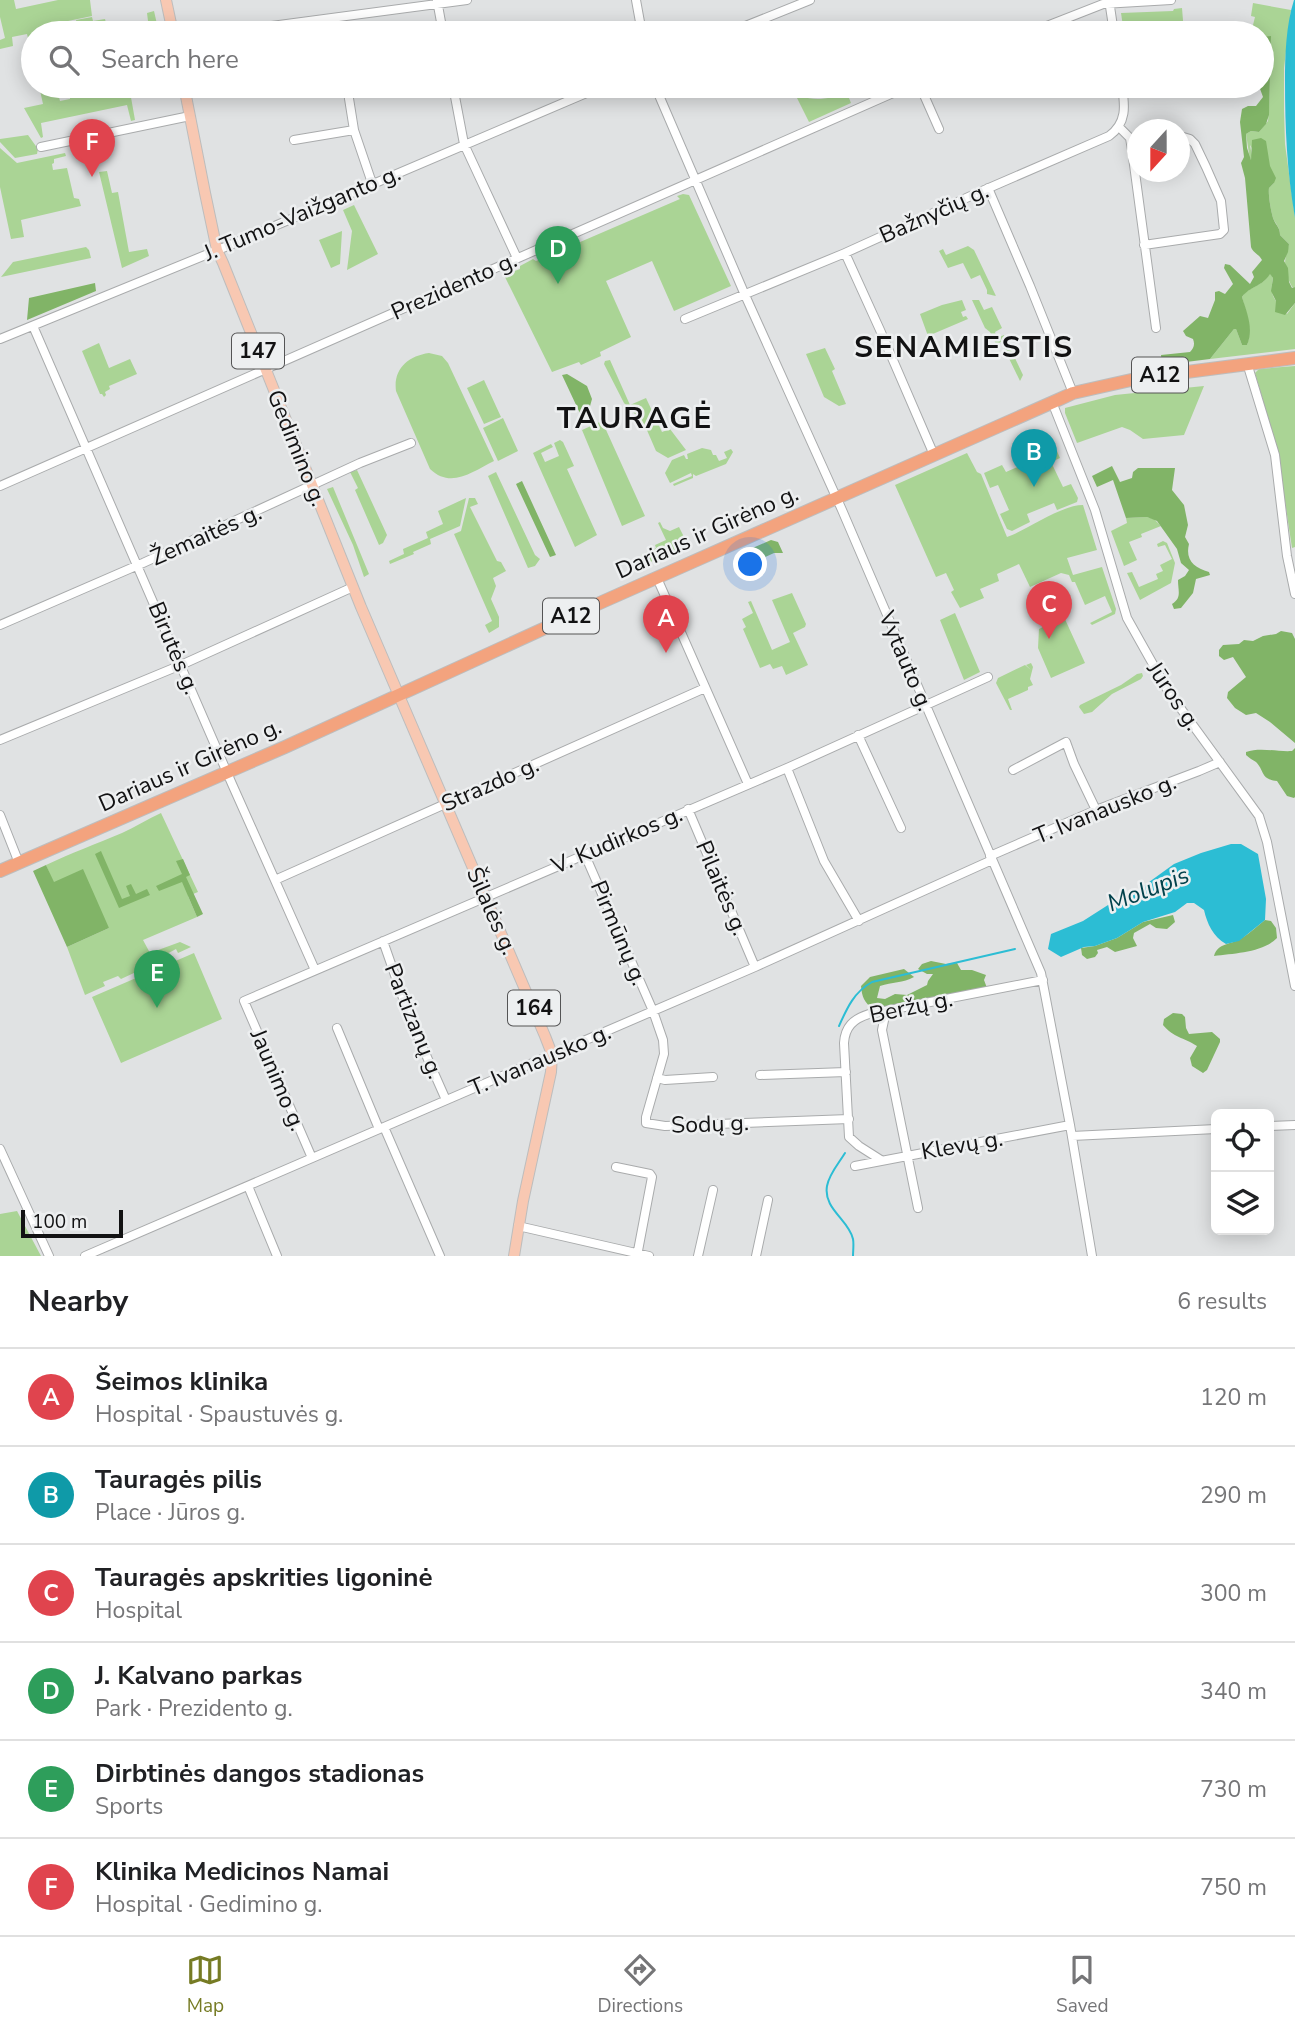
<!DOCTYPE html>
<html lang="en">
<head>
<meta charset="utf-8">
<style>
	body { margin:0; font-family:"Nunito Sans",sans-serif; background:#f6f6f6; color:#202124 }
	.controls { position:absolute; right:21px; bottom:21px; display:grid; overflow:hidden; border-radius:10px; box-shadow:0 4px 18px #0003 }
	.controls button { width:63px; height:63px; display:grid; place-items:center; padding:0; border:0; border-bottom:2px solid #e0e0e0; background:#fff; color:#202124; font:35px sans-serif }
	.compass { position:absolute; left:1127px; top:119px; width:63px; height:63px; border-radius:50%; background:#fff; box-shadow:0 4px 18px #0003; rotate:201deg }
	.scale { position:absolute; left:21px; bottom:18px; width:102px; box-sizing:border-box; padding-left:7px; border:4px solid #121213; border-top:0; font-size:19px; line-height:24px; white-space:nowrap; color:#121213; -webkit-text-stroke:5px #edeff0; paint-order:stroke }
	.you { position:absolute; left:751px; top:565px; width:24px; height:24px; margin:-18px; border:5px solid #fff; border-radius:50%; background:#1a73e8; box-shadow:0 0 0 10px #1a73e833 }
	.badge { display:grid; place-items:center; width:46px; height:46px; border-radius:50%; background:#767b24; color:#fff; font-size:23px; font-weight:700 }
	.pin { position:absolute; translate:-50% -58px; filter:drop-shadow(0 2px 4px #0008) }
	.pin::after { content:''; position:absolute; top:37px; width:24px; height:21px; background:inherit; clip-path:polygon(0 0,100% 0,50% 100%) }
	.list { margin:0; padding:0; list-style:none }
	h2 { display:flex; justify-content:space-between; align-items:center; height:91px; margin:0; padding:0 28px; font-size:30px }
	h2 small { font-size:23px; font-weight:400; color:#757577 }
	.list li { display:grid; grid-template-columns:46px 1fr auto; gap:21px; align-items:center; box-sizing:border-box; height:98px; padding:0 28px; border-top:2px solid #e0e0e0 }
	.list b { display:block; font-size:26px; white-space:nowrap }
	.list p { margin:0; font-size:23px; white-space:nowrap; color:#757577 }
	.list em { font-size:23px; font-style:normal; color:#757577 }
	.icon { flex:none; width:38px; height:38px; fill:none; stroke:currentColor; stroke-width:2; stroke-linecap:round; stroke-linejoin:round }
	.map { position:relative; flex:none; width:1295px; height:1256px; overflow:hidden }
	.search { position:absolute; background:#fff; box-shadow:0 4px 18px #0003; left:21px; right:21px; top:21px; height:77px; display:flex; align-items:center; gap:18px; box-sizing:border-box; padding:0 24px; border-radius:38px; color:#757577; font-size:26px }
	.sheet { height:679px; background:#fff }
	nav { display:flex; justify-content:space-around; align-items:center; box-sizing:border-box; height:98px; border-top:2px solid #e0e0e0; background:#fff; font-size:19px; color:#757577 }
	nav a { display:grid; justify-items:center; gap:4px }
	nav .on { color:#767b24 }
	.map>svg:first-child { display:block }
</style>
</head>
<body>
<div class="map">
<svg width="1295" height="1256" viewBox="0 0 1295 1256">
	<rect width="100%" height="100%" fill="#e0e2e3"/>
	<path fill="#aad495" d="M0,0h14l2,9 42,-9h32l2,16 -43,9 2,8h-18v27l-6,-26 -15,3 1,9 -13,3v-9l5,-2 -5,-21z
		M1253,3l38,7 -7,58v43l1,33 10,74v69l-2,1c-5,-7 -10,-23 -7,-32 1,-4 2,-8 3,-12l-9,-9c0,-8 -4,-10 -7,-17 -2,-7 -5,-23 -4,-30l5,-5 -24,-38 2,11 -2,4 -4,-26 5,-3 8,1 9,-11 1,-11 2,-73h-9v-4h-11l4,-16 -4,-1z
		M1182,8l2,25h-60l-3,-20 52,-2 1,-2z
		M154,11l5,22h-80l-3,-13 16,-3 1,4 12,-2 3,11 40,-9 -1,-8z
		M39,86h17l4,15 10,-2v-3l59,-10 6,34 -4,1 -4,-16 -86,18 2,14 -2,1 -17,-30 19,-4z
		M847,93l4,10 -42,19 -12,-24 4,-2c16,6 29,2 46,-3z
		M28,135l10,14 -1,5 -22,4 -15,-16v-3z
		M0,148l17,15 48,-10 1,3 -12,3v4l-2,1 1,6 14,-2 7,30 5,1 2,7 -60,14 3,17 -13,2 -11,-52z
		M107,171l5,22 6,-1 11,60 18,-3 2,7 -27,12 -23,-96z
		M683,194l6,1 42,91 -57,25 -22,-50 -46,20 25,56 -31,15 1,4 -20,9 -2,-3 -27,10 -48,-97 16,-6v-3l13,-7 3,2 144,-62 -3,-3z
		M354,205l24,49 -31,16 5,-39 -9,-21z
		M342,231l-2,33 -9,4 -12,-28z
		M968,246l6,4 22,46 -9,-2v-4l-7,-15 -9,4 -8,-16 -15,5 -9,-17 4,-2 3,6z
		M86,247l3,3 2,8 -90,19 12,-15z
		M1270,273l3,5c-4,19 2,22 14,36l8,-11v46l-85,10 24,-30h2l6,16h5c6,-16 -1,-32 -5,-48 9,-13 20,-9 28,-24z
		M962,300l4,10 -5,2 2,5 3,-1 2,3 -40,17 -8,-22 22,-9z
		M972,300h7l5,10 8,-3 10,21 -7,4 2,6 7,-3 19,40 -3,6 -19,-39 -5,2 -6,-12 -5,-4z
		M99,343l10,25 21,-9 7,15 -28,12 1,3 -5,3 1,3 -2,2 -2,-3h-2l-18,-43z
		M825,348l10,21 -3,2 14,33 -7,2 -15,-9 -18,-43z
		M429,353l13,3 6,7 46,98c-22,11 -43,28 -64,8l-34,-78c-3,-22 12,-35 33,-38z
		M610,360l20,45 16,-7 16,34 8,-3 16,21 -18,8 -12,-7 -10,-23 -6,-9 -16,-16 -20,-39 1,-3z
		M1295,366v181l-3,1 -15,-100 -22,-75 4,-4z
		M484,380l17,37 -17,7 -17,-36z
		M1204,386l-20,49 -41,4 -13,-9 -8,-3 -45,16 -12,-30v-5l50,-13z
		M503,418l15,33 -20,10 -15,-33z
		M602,421l43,95 -23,10 -40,-96z
		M560,440l3,2 11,24 -7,3 30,66 -22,12 -42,-94 18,-9 2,3 -12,6 4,9 14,-6 -5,-13z
		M1053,442l7,16 -9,4 12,25 8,-3 7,14 -1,4 -20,8 -3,-7 -27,11 3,8 -18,9 -5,-2 -7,-15 9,-4 -11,-25 -8,3 -6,-15 18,-8 4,7 34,-15 -3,-6z
		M702,448l9,2 2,5h3l3,6 8,-3 -3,-6 7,-3 2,3 -7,12 -30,12 -3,-2v4l-19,8 -1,-2 19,-8 -1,-3 -21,10 -5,-10 7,-13 12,-5 2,4h2l-1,-5z
		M967,453l10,19 4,2 26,63c20,-7 54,-32 76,-32l14,45 -30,8 6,17 29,-8 14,42 -1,5 -23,11 -2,-2 22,-11 -7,-16 -20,9 -10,-23h-3l-3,-7 -8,-2 -31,14 -11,-23 -22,10 2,7 -19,8 4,9 -24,10 -9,-16 3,-2 -8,-17 -10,4 -41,-92z
		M357,470l30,65 -4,8 -4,2 -24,-55 3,-2 -8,-16z
		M496,472l39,83 5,4 -5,7 -7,2 -40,-92z
		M333,487l36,87 -5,3 -11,-32 -26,-56z
		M466,498l-6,28 -30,13 1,5 -18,8 1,2 -24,10 -1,-3 15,-7 -1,-5 25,-11 -2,-6 17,-8 -5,-13z
		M469,498h6l3,6 -8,3 27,54 4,1 5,9 -13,7 3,8 -5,13 8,18v10l-10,6 -4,-8 7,-4 -38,-87 7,-3z
		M1147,517l7,2 7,7 -20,8 1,3 -13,5 8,18 -13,6 -13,-35 16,-8 -1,-5z
		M660,522l3,6 7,3 9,-4 9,18 -42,19 -5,-9 15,-7 -1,-3 11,-5 -8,-17z
		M1163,541l4,2 8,20 -4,20 -31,17 -13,-27 5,-1 7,15 19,-8 -2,-5 7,-3 -3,-6 12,-6 -7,-14 -7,2 -1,-3z
		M792,593l14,31 -1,3 -12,6 15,32 -22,10 -4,-9 -9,3 -3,-5 -10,4 -17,-39 3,-2 -4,-8 11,-6 -5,-11 3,-1 21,49 18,-8 -18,-42z
		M955,613l25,59 -16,8 -24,-60z
		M1064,617l21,46 -34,15 -13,-30 1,-19z
		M1031,663l2,4 -3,12 3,6 -5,2v3l-20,9 4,11h-2l-14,-27 2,-5 27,-13 6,5 -5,-5z
		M1142,673l1,3 -2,3 -29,15 -20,18 -8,2 -5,-7 1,-2 41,-20 16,-11z
		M161,813l37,79 -10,4 9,21 -54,23 7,13 30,-11 11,5 -13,6 -2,-4 -13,7 1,3 -43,20 -3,-3 -15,6 2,4 -20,9 -18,-48 42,-19 -56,-46 -7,-17c25,-12 50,-21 76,-32 13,-6 26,-14 39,-20z
		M194,953l28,66 -101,44 -29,-66z
		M17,1211l24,45h-41v-42z"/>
	<path fill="#81b467" d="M1271,36l-2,79 -3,9 -7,8 -8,-1 -5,3 1,14 4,12 1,-20 9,-2 5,3 4,25 6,12 -2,5 -5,5c-1,7 2,23 4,30 3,8 7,9 7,17l9,9 -1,8 -4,9 4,7 1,14 3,6 3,-1v16l-10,12 -10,-3 1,-11 -5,-10 2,-13 -3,-4c-8,13 -20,12 -28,23 5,16 12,32 5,48h-5l-6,-16h-2l-24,30 -48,6 -1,-10 29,-3c4,-4 5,-8 3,-13l-7,-3 -3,-5 17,-15 8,2 7,-18v-8l4,-1 6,3 8,-10 -9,-16 1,-4 5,1 20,19 4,-7 -2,-5 10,-12c-3,-6 -9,-7 -11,-13l-6,-69 -4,-15 3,-6 -4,-35 2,-13 6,-3h8l7,-9 -4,-11h3v-49z
		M95,283l1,8 -69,29 2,-22z
		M567,374l20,12 5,13 -7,25 -23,-49z
		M1112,466l8,16 12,-4 1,-6 5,-4h37l-3,22 12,15 4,20 -3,12 4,7c-4,16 5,24 20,28l1,3 -14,4 -3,14 -12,15 -7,1 -2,-5c10,-6 6,-13 6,-24l7,-4 4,-6 -8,-7 -4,-14 -20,-28 -10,-4 -21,1 -13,-38 -16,7 -5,-11z
		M522,481l34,74 -6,2 -34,-73z
		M771,540l7,2 5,11h-9l-29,13 -6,-12z
		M1281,631l11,2 3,6v104l-25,-21 -14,-9 -10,2 -11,-7 -8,-10 1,-6 18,-15 -13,-20 -9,3 -5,-4v-6l4,-5 16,-1 5,-4 9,1 10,-5 13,-2z
		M1295,748v49l-1,1 -7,-2 -10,-15c-17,-2 -12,-10 -21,-19 -3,-2 -7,-4 -10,-7v-3c14,-5 31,0 46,-1z
		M101,851l21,48 8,-3 -4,-10 5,-2 5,10 11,-5 3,6 -31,13 -24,-54z
		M183,859l7,16 -4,2 17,37 -6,3 -15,-35 -23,9 -3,-5 26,-12 -6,-13z
		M46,865l8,17 29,-13 26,59 -42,19 -34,-76z
		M1173,915l2,7 -8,7 -11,-1 -6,-4 -16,9 -1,5 4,8 -22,6 -8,-5 -10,3 1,3 -3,4 -8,2 -5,-4 -1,-7 14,-2 22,-8 26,-16z
		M1265,920l6,1 5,7 1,10c-15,15 -43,15 -63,18 4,-14 18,-11 28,-18 8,-5 15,-12 23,-18z
		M931,961l15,3 11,-1 4,7h11l14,5 -2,5 3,8 -86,17c-10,-2 -18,4 -28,4 -9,-7 -11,-12 -12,-23l9,-9 34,-8 10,8c-11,6 -22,5 -34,9l-3,12 8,1 10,-5 12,1 20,-10 1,-4 5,-7h-6l-9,-5 4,-5z
		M1173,1013l9,1 3,3 1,11 3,6 23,-2 8,7v3l-13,28 -4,3 -11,-7 -2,-8 7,-12c-14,-9 -23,-8 -34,-21l1,-6z"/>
	<path fill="#2cbdd4" d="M1294,0h1v218c-8,-47 -10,-89 -10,-137 0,-26 1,-56 9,-81z
		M1231,844h10l17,10 8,45 -1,21 -26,21 -13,3c-13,-7 -19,-21 -22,-34l-10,-7h-7l-12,9 -32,10 -26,16 -22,8 -11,1 -23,10 -13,-8 3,-15 32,-13 36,-23 19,-8 36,-26 27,-11z"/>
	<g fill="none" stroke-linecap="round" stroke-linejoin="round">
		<path stroke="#2cbdd4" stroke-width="2" d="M839,1026c8,-18 15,-34 33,-44l143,-33
			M845,1153c-6,10 -16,21 -18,33 -4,23 22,34 26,53 1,5 0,12 0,17"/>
		<defs>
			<path id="minor" d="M437,0l6,33
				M636,0l6,33
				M1109,0l5,33
				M218,33l249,-33
				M728,33l82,-33
				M1029,33l74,-29 68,-4
				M347,86l7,44 18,53
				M453,86l11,58 53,114
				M655,86l90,209 97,215 199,463 29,152 22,131
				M920,86l19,43
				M1119,127l11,11 2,12 24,178
				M294,140l60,-10
				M41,147l149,-31
				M988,188l42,98 43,107
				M1144,245l76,-11 4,-4 -3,-29 -15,-34 -11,-23 -5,-5 -10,-3
				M845,253l35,77 54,125
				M685,319l160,-66 130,-59 134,-58c18,-13 16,-30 13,-50
				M33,326l199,458 83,186
				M0,339l230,-94 373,-159
				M1247,363l28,92 12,101 8,38
				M1052,402l43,108 32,108 41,73 91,125 8,26 28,144
				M0,486l909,-400
				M657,578l91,206
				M0,625l143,-62 217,-100 51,-20
				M858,735l43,93
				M0,740l181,-75 172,-78
				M787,768l37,93 35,60
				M1013,770l53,-28 8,22 22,46
				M688,809l67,158
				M0,815l19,48
				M585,855l68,156 10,29 1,14 -18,63v6l19,3 184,-7
				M990,856l106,-46 103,-39 21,-9
				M275,880l430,-192
				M383,941l28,80 35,79
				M886,1011l-4,19 36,178
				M337,1028l42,101
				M760,1075l86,-3
				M657,1078l8,2 48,-3
				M1269,1126l26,-1
				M384,1127l56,129
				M1072,1136l144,-7
				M0,1149l49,107
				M312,1158l-68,-157 543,-233 201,-91
				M881,1160l-22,-14 -10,-9 -5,-94c1,-16 9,-24 25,-29l174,-34
				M855,1166l215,-41
				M616,1167l34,7 2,3 -15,79
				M248,1186l29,70
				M518,1226l131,30
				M85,1256l670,-289 237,-107
				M698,1256l15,-66
				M756,1256l12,-56"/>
			<path id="major" d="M166,0l7,33
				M184,86l21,107 12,57 6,13 138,344 184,429 7,18 -1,18 -28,129 -9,55"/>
			<path id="highway" d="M0,871l285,-124 317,-145 458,-203 13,-6 67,-15 155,-20"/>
		</defs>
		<use href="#minor" stroke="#a9abac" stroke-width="10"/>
		<use href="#major" stroke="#bdbdbd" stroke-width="12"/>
		<use href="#highway" stroke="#bdbdbd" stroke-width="14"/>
		<use href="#minor" stroke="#fff" stroke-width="8"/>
		<use href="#major" stroke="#f8c8b2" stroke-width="10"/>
		<use href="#highway" stroke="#f3a37e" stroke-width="12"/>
	</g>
	<g text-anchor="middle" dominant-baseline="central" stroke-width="5" stroke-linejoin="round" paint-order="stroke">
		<g fill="#edeff0" stroke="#545455" stroke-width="2">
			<rect x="232" y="333.5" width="52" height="35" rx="5"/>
			<rect x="1132" y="357.5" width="56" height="35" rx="5"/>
			<rect x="543" y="598.5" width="56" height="35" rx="5"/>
			<rect x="508" y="990.5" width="52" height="35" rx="5"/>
		</g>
		<g font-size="21" font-weight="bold" fill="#121213">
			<text x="258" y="351">147</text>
			<text x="1160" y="375">A12</text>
			<text x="571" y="616">A12</text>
			<text x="534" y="1008">164</text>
		</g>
		<g font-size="23" fill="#121213" stroke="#edeff0">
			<text transform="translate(302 213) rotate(-23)">J. Tumo-Vaižganto g.</text>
			<text transform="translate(934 213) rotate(-24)">Bažnyčių g.</text>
			<text transform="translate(454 286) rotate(-24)">Prezidento g.</text>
			<text transform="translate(297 448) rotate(68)">Gedimino g.</text>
			<text transform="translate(707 532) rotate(-24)">Dariaus ir Girėno g.</text>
			<text transform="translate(206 535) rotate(-24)">Žemaitės g.</text>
			<text transform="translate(174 648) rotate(67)">Birutės g.</text>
			<text transform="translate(906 661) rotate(67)">Vytauto g.</text>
			<text transform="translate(1174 696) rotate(56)">Jūros g.</text>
			<text transform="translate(190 765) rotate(-24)">Dariaus ir Girėno g.</text>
			<text transform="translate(490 784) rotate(-24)">Strazdo g.</text>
			<text transform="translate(1105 809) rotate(-22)">T. Ivanausko g.</text>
			<text transform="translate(617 840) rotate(-23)">V. Kudirkos g.</text>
			<text transform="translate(722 888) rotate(67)">Pilaitės g.</text>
			<text transform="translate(492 911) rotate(66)">Šilalės g.</text>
			<text transform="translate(619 933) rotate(67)">Pirmūnų g.</text>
			<text transform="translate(911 1007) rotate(-12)">Beržų g.</text>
			<text transform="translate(414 1021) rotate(68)">Partizanų g.</text>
			<text transform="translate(540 1060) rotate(-23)">T. Ivanausko g.</text>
			<text transform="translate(278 1080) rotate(67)">Jaunimo g.</text>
			<text transform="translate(710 1124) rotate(-2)">Sodų g.</text>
			<text transform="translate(962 1145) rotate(-10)">Klevų g.</text>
		</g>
		<g font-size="24" font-style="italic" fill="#02424c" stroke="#edeff0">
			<text transform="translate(1148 889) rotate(-21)">Molupis</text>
		</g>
		<g font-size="30" font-weight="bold" letter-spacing="2" fill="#121213" stroke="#edeff0">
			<text x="964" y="347">SENAMIESTIS</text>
			<text x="635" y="418">TAURAGĖ</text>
		</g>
	</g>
</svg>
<div class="controls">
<button><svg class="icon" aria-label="locate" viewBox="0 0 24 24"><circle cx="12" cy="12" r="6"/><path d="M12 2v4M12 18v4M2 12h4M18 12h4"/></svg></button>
<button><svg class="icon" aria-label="layers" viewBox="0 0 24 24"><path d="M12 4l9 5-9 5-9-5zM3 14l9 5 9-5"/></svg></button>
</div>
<svg class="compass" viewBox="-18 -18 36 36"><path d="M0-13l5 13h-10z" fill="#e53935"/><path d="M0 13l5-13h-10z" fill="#757577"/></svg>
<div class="scale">100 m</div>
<div class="you"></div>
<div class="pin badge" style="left:666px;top:653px;background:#e0444e">A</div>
<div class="pin badge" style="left:1034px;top:487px;background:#0f9aa8">B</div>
<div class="pin badge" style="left:1049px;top:639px;background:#e0444e">C</div>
<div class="pin badge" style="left:558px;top:284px;background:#2e9e5b">D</div>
<div class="pin badge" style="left:157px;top:1008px;background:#2e9e5b">E</div>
<div class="pin badge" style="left:92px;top:177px;background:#e0444e">F</div>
<div class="search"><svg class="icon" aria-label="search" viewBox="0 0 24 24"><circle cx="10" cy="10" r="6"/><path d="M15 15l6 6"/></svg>Search here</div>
</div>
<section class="sheet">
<h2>Nearby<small>6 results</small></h2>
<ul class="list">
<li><span class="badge" style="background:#e0444e">A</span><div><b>Šeimos klinika</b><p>Hospital · Spaustuvės g.</p></div><em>120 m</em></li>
<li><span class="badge" style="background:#0f9aa8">B</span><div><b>Tauragės pilis</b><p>Place · Jūros g.</p></div><em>290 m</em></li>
<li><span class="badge" style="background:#e0444e">C</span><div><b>Tauragės apskrities ligoninė</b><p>Hospital</p></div><em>300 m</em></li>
<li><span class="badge" style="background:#2e9e5b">D</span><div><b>J. Kalvano parkas</b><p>Park · Prezidento g.</p></div><em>340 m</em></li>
<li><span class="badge" style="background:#2e9e5b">E</span><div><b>Dirbtinės dangos stadionas</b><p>Sports</p></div><em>730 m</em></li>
<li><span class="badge" style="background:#e0444e">F</span><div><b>Klinika Medicinos Namai</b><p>Hospital · Gedimino g.</p></div><em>750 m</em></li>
</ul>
</section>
<nav>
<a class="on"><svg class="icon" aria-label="map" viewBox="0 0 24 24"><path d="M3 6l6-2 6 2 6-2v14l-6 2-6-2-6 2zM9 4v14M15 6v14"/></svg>Map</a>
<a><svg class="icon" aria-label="directions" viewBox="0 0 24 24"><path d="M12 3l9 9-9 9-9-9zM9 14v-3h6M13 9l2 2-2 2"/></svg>Directions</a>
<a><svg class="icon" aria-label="saved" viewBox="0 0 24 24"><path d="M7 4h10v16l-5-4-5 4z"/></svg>Saved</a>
</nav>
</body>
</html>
